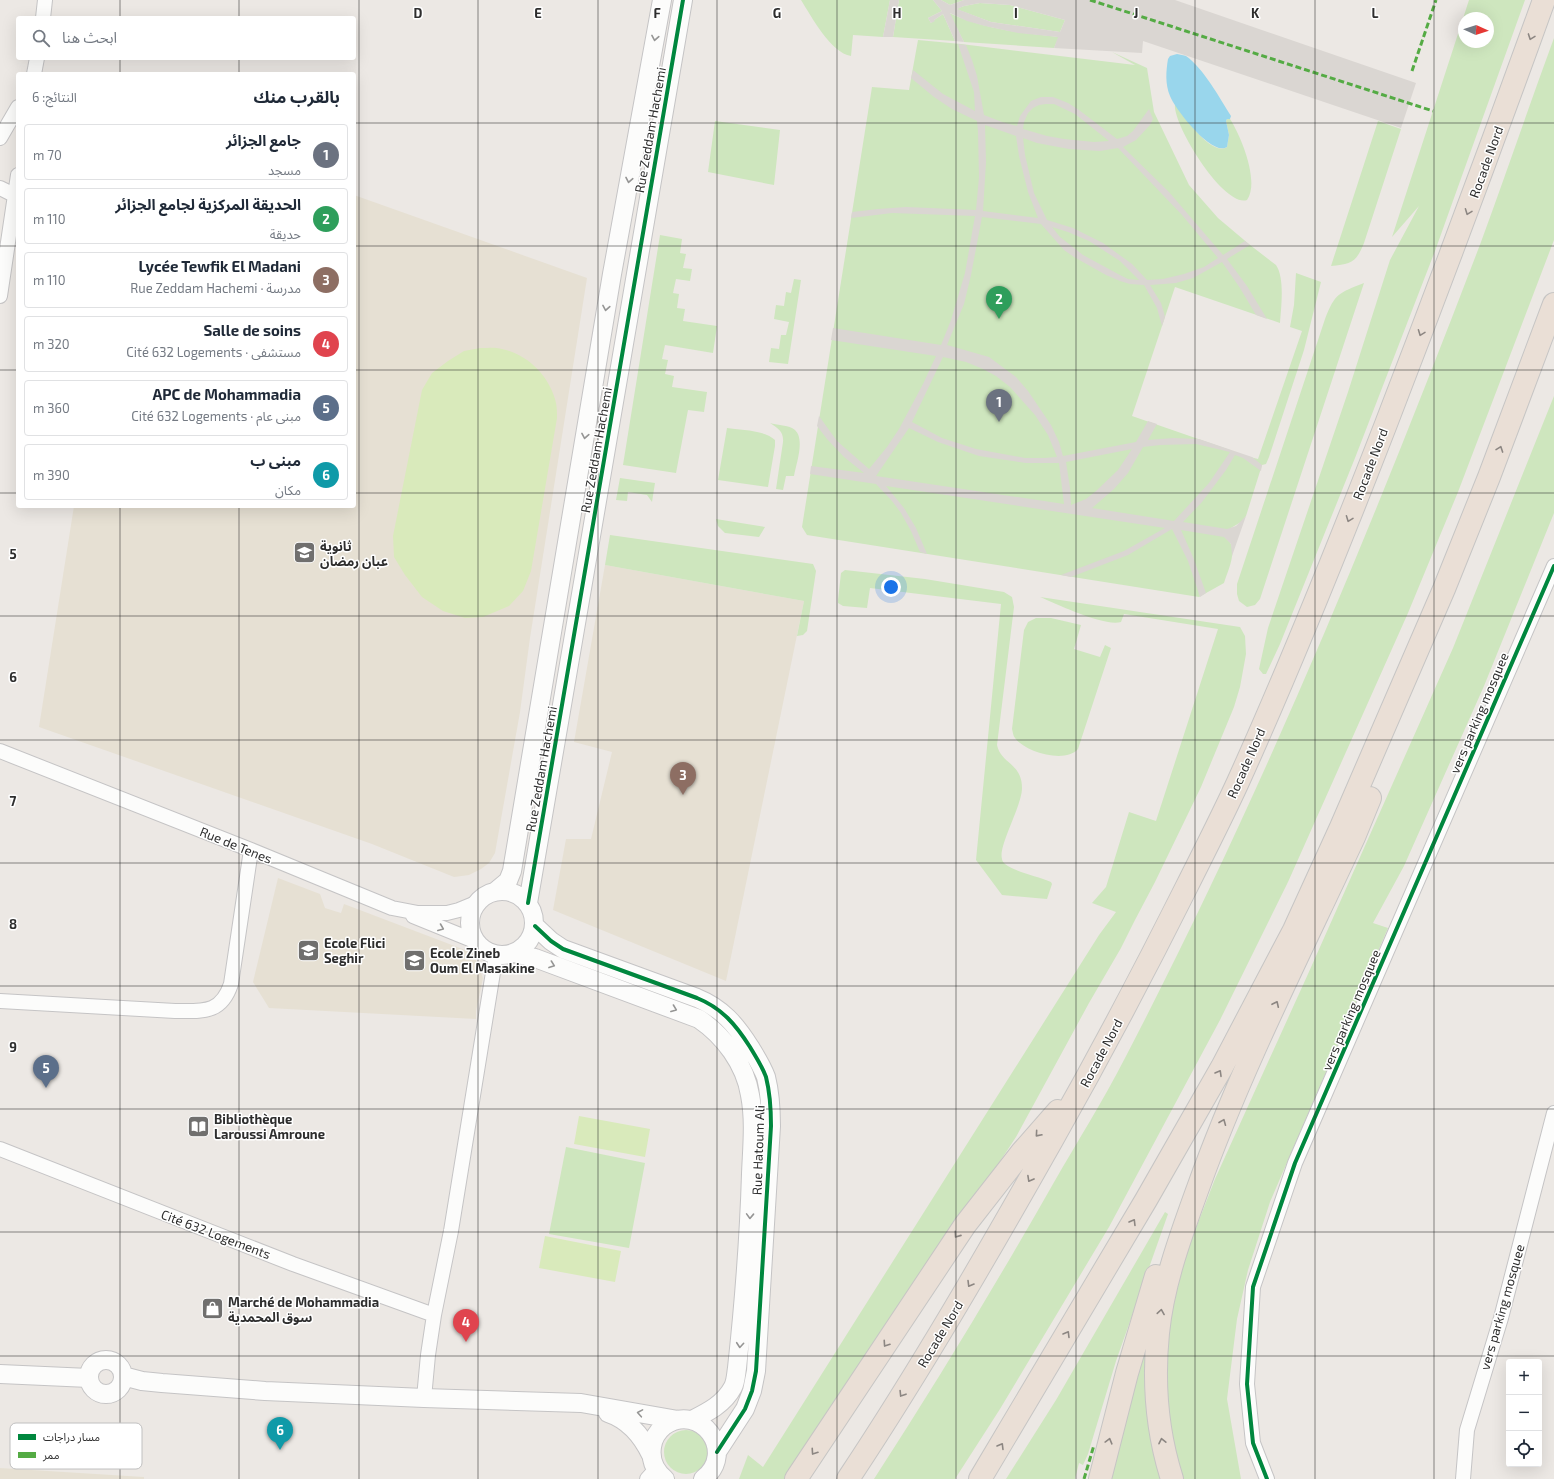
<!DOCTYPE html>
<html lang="ar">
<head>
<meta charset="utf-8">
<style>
	body { margin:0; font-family:"Exo 2","Noto Sans Arabic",sans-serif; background:#f2f2f3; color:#1f2937; direction:rtl }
	.controls { position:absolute; right:12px; bottom:12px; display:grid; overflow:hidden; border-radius:4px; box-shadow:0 4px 16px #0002 }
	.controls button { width:36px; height:36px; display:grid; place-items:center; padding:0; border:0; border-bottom:1px solid #e0e1e3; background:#fff; color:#1f2937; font:20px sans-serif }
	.compass { position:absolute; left:1458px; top:12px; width:36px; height:36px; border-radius:50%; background:#fff; box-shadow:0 4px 16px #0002; rotate:93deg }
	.you { position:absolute; left:891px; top:587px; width:14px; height:14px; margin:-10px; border:3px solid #fff; border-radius:50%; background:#1a73e8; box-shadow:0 0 0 6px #1a73e833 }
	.badge { display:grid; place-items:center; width:26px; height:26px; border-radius:50%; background:#7c3aed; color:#fff; font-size:13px; font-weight:700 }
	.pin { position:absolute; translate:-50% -33px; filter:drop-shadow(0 1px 2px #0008) }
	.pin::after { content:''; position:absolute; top:21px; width:14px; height:12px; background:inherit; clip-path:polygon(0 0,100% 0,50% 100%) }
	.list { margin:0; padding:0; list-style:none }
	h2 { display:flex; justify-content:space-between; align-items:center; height:52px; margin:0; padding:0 16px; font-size:17px }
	h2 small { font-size:13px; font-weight:400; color:#747a83 }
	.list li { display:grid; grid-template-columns:26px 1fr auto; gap:12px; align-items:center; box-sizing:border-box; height:56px; margin:0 8px 8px; padding:0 8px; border:1px solid #e0e1e3; border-radius:4px }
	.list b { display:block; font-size:15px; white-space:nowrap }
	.list p { margin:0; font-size:13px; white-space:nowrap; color:#747a83 }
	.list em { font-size:13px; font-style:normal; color:#747a83 }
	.icon { flex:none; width:22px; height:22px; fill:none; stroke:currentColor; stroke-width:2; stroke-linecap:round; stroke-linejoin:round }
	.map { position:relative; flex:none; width:1554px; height:1479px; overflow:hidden; direction:ltr }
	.search { position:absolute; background:#fff; box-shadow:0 4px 16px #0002; left:16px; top:16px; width:340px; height:44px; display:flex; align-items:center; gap:10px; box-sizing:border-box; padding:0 14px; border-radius:4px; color:#747a83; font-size:15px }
	.panel { position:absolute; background:#fff; box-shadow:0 4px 16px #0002; left:16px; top:72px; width:340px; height:436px; border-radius:4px; direction:rtl }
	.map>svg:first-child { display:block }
</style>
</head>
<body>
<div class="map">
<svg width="1554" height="1479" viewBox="0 0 1554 1479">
	<rect width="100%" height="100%" fill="#ece8e4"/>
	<path fill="#e6e0d3" d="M354,195l233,83 -57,360 -10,74 -25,141 -6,10 -8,6 -12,6 -15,2 -82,-33 -333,-117 35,-221h280z
		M605,565l199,36 -78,380 -173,-71 13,-71h25l21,-87 -38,-10z
		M278,878l42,16 5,14 16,5 3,-9 129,49 10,25 -7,33v8l-207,-11 -16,-26z
		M0,1468l144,9v2h-144z"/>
	<path fill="#cee6be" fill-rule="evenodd" d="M801,0h89l-7,37 -30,-2 -2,21c-20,-3 -40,-40 -50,-56z
		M899,0h34l9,11 -14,7 3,5 3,-3 9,-6 12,27 -62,-4z
		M941,0h23l-14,5z
		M1469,0h56l-90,251 -80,207 -75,186 -14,30h-3l-4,-5 9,-41 80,-236 42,-132 29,-54 -27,31zM1464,18h24v24h-24z
		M980,3l30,2 55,15 -5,12 -69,-10 -35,-13 8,-3z
		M949,13c35,16 72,20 110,24l-5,11 -90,-6z
		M1554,38v202l-96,252 -50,121 -120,269 -68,138 -111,207 -109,182 -45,70h-81c63,-97 122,-195 179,-295 24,-42 50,-83 72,-126 137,-263 250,-538 356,-816 25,-68 48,-136 73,-204z
		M918,40l43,4 174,21 -23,-13 35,16 7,44 35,73 29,33 32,27 26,20c9,13 5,43 4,58l-105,-36 -43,129 98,34 5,3 23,6 44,-128 -12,-4 4,-22 2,-32 25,9 -17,68 -35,107 -3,7 -4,1 -16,51 -5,6 -10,6 -3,11c10,12 0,31 -4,44l-25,14 -392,-62 -5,-8 70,-440 37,3z
		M1175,104c8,11 36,53 52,43l2,-12 -3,-14 1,-2h3c11,17 30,63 17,81 -23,8 -75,-76 -72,-96z
		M715,121l65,9 -6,55 -66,-13z
		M1378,121l23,8 -37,114c-8,20 -13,21 -33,23z
		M660,235l22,4 -2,14 6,1 -3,14 9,1 -2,12 -14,-2 -3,14 6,1 -2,14 8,1 -2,12 34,5 -4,27 -48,-8 -3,14 6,1 -3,14 9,2 -2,11 35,5 -3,20 -16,-2 -12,63 -53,-8z
		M794,279l7,1 -13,84 -19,-2 2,-14 8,1 2,-14h5l3,-13 -15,-3 2,-14 8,1 2,-14 5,1z
		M1364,283l-104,316 -5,6 -8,2 -8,-6 -2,-7v-10l88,-265c10,-26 14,-26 39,-36z
		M1554,396v117l-70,173 -80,180 -31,57 15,5 -118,274 -22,68 -11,49 -10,80 14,80h-59l-14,-65 -1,-74 9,-47 13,-47 26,-67 93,-205 145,-326z
		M770,423c7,2 16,2 22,5 15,7 4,36 2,48h-8l-3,14 -7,-1 7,-47c1,-10 -5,-14 -13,-19z
		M727,428c13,2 38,2 48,12v6l-7,41 -50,-7z
		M620,478l35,5 -3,19 -5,-7 -19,-3 -1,9 -11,-1z
		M716,519l49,8 -6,10 -34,-4 -7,-7z
		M610,535l203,29 3,7 -9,60 -4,4 -6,1 7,-35 -199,-36z
		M845,570l80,9 79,13 8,5 2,10 -17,138c4,19 25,18 25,43 0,18 -24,58 -20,71 0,2 2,4 3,5 12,9 33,12 46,18l1,2 -5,15 -45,-4 -26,-35 25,-256 -131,-16 -3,20 -24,-2 -5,-3v-3l3,-27z
		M1040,597l200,30 5,9 1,18 -6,33 -6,20 -33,80 -46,95 -20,38 -14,28 -32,55 -73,134 -225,342h-52l9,-24 15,12 336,-532 17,-23 -24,-9 14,-16 23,-75 27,9 62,-192 -94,-15 -3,8c-17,5 -64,-18 -81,-25z
		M1036,618h15l30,7 -7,24 26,8 5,-12 6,3 -33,101c-13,15 -53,3 -63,-11 -2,-2 -2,-6 -3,-9l12,-99 4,-8z
		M566,1147l79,16 -16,85 -80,-14z
		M1165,1212l3,2 -52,147 -28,93 -5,11 -4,-2 -4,16h-69l50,-79z
		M1146,1342l2,78 4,28 8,31h-51z
		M664 1452a22 22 0 1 1 44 0a22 22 0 1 1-44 0Z"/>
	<path fill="#d9eabb" d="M480,348c7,0 15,-1 22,1 25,5 46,26 53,50 2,6 2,13 2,19l-26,153 -8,20 -14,15 -26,11 -18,1 -22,-7 -21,-14 -17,-22 -11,-18 -1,-21 29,-146 10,-17 16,-12 16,-10z
		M579,1116l71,13 -5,28 -71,-13z
		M545,1236l76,15 -6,31 -76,-14z"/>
	<path fill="#dad6d2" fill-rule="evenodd" d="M890,0h9l-6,37h-10z
		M933,0h8l9,5 14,-5h211l241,83 -15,45 -258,-87 -1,12 -88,-5 4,-11 -40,-4 -33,-7 -18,-5 -17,-8 14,29 -9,-1 -12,-27 -9,6 1,1 -4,2 -3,-5 14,-7zM980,3l30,2 55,15 -5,12 -69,-10 -34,-13 7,-3z
		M958,44l8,1 6,15 5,16 7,39 18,7 15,4 3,-10 11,-15 10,-4h12l15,6 11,7 38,29 10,-3 6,-5 16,-22 4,10 -3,6 -14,15 -13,7 46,45 54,63 22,-14 5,4 -23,14 20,27 20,33 -11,-4 -16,-27 -18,-26 -29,16 -17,5 -26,2 11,18 3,10 1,4 -3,9 -5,-18 -13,-23 -14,-1 -10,-3 -14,-6 -32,-18 -10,-7 -23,-26 -59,-7 -11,58 -7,29 -17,41 42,12 27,20 12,14 23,34 8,17 4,14 73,-14 12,-21 9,3 -9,16 25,-2 26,1 53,18 10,8 -1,6 -18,-13 -8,-3 -9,15 -24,32 -19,20 44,7 9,-3 10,-10 -14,40 -1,-12 -7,-7 -43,-7 12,27 13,36 -6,4 -12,-36 -16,-32 -44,26 -57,22 -10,-2 63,-24 41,-23 -279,-42 18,22 12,20 11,26 -7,-2 -9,-21 -10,-18 -9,-12 -16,-17 -66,-10 1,-8 53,7 -20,-16 -17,-18 -10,-13 2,-10 18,25 32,28 18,-22 12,-18 24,-45 13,-28 -105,-16 2,-12 108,17 10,-25 14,-47 10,-57 -83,-3 -41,5 1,-6 26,-3 28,-2 70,3 3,-33 -1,-45 -1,-11 -25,-12 -18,-12 -23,-19 2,-8 30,24 32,17 -1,-19zM1046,104h8l21,10 34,27 -15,1 -30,-3 -17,-3 -24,-7 1,-7 4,-9 5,-5 6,-3zM985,125l31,11 3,20 9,36 10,26 -55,-7 3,-49zM1023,138l14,5 32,6 31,2 18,-3 64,67 36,43 -14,9 -20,7 -21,5 -16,1 -15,-16 -29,-21 -30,-15 -26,-8 -13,-27 -9,-38zM1052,227l16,5 21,9 31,20 19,19 -11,-1 -10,-5 -35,-19 -23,-18zM943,357l23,5 17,7 13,7 14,11 25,28 13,20 9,22 -13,1h-19l-49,-9 -34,-11 -30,-16zM909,428l29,14 41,14 47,7h33l5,41 -188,-28zM1196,444l34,8 -21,31 -35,38 -82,-13 22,-19 14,-16 15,-26 17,-2zM1132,449l-14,21 -22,21 -10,8 -15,6 -1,-17 -4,-26z"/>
	<path fill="#99d6ec" d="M1177,54c3,1 7,1 9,2 18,13 33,41 45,60l-1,3h-3l-1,2 3,14 -2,12c-15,10 -52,-38 -57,-51 -5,-12 -4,-25 -2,-37l2,-3z"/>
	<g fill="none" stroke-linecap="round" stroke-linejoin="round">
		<defs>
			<path id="minor" d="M43,18l2,-18
				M34,74l3,-16
				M0,138l18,-31
				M0,188l18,9
				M0,296l18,-121
				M0,751l251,99 141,58 26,5h29l12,-3 17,-7
				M413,916l64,26
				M0,1001l175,10c28,0 46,3 56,-27l20,-134
				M0,1149l293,115 141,51
				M424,1398l4,-43 6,-40 17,-84 45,-277
				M647,1479l9,-10
				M1267,1479l-14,-36 -6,-59 6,-97 42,-124 259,-597
				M1463,1479l4,-49 34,-112 53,-205"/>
			<path id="tertiary" d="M470 923a32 32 0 1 1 64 0a32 32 0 1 1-64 0Z
				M496,891l12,-10 4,-10 100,-597 50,-274
				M528,903l155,-903
				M535,926l16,15 12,8 134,49c25,10 39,27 53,49 6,10 12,19 16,30 4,16 5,32 5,49l-15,245 -4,20 -7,18 -28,43
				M514,953l21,5 164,61c25,17 46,45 51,76 5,26 2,53 1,79 -2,65 -7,129 -14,194 -1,6 -1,13 -4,19 -9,17 -25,25 -41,33
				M89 1377a17 17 0 1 1 34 0a17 17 0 1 1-34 0Z
				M0,1374l89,4
				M123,1376l19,5 20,2 103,8 159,7 157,5 97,17
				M608,1413c21,7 34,23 43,42
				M665,1479c-10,-8 -15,-19 -13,-32 1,-9 6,-16 12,-21 36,-25 74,26 39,53"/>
			<path id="motorway" d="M796,1479l169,-254 57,-73 36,-41
				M848,1479c73,-110 139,-224 204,-339 47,-83 92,-168 135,-254 17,-34 35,-69 51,-104 53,-117 101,-237 148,-358 54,-140 107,-282 158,-424
				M980,1479l166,-279 76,-133 72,-137 47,-103 103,-238 45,-112 65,-173
				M1100,1479l27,-106 29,-97
				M1172,1479c-15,-47 -19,-96 -14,-146 5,-50 23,-98 40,-145 43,-120 102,-235 156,-351l16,-39"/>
		</defs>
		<use href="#minor" stroke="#c5c4c5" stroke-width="16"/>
		<use href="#tertiary" stroke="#c5c4c5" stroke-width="20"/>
		<use href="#motorway" stroke="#c6c5c4" stroke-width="24"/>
		<use href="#minor" stroke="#fcfcfb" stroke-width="14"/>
		<use href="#tertiary" stroke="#fcfcfb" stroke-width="18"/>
		<use href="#motorway" stroke="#eadfd6" stroke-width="22"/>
		<path stroke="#54ab44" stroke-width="3" stroke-dasharray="6 3" stroke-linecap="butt" d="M1090,0l343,111
			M1412,71l24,-71
			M1084,1479l10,-34"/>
		<defs>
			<path id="cycleway" d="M528,903l155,-903
				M535,926l16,15 12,8 134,49c25,10 39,27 53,49 6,10 12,19 16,30 4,16 5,32 5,49l-15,245 -4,20 -7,18 -28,43
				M1267,1479l-14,-36 -6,-59 6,-97 42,-124 259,-597"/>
		</defs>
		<use href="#cycleway" stroke="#fff" stroke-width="6"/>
		<use href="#cycleway" stroke="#00873e" stroke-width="4"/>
	</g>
	<defs><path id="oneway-chevron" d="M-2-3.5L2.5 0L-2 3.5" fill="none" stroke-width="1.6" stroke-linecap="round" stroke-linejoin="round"/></defs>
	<g stroke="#8c8682">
		<use href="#oneway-chevron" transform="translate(1531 37) rotate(110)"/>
		<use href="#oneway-chevron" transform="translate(1468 212) rotate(111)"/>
		<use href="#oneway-chevron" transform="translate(1421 333) rotate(111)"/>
		<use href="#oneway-chevron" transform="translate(1500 449) rotate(-70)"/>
		<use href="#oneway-chevron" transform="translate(1349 519) rotate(111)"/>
		<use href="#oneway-chevron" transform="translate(1276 1004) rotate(-65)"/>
		<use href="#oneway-chevron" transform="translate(1219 1073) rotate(-60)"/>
		<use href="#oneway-chevron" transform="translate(1223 1122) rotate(-68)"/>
		<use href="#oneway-chevron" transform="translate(1038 1134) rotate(131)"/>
		<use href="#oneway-chevron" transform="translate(1030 1179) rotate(119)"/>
		<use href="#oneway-chevron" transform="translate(1133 1222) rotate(-59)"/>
		<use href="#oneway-chevron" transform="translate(957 1235) rotate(125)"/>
		<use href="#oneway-chevron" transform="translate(970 1284) rotate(121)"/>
		<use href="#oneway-chevron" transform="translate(1161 1312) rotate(-81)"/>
		<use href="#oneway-chevron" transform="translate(1067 1334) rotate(-59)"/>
		<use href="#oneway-chevron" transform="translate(886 1344) rotate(124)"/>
		<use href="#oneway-chevron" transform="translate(902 1394) rotate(122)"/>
		<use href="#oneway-chevron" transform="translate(1109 1441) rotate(-75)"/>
		<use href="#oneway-chevron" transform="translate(1162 1441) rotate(-102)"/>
		<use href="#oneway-chevron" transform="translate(1001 1446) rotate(-59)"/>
		<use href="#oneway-chevron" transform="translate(814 1452) rotate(124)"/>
	</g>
	<g stroke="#959594">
		<use href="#oneway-chevron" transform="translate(655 38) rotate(100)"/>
		<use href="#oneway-chevron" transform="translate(629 180) rotate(101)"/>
		<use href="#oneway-chevron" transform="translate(606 308) rotate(100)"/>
		<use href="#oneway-chevron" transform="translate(585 436) rotate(100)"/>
		<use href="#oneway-chevron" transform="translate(441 928) rotate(22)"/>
		<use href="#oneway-chevron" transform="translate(552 965) rotate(20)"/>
		<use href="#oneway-chevron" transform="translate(674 1009) rotate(21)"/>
		<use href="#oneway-chevron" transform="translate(750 1216) rotate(92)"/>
		<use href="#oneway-chevron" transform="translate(740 1345) rotate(95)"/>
		<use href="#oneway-chevron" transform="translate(640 1413) rotate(-170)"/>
	</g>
	<path fill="none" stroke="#2e2e2e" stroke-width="1" stroke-opacity="0.55" d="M120,0v18M239,0v18M359,0v1479M478,0v1479M598,0v1479M717,0v1479M837,0v1479M956,0v1479M1076,0v1479M1195,0v1479M1315,0v1479M1434,0v1479M120,58v16M239,58v16M0,123h18M354,123h1200M0,246h18M354,246h1200M0,370h18M354,370h1200M0,493h18M354,493h1200M120,506v973M239,506v973M0,616h1554M0,740h1554M0,863h1554M0,986h1554M0,1109h1554M0,1232h1554M0,1356h1554"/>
	<defs>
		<symbol id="school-square" viewBox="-11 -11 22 22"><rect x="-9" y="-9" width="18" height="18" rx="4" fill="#706f6e" stroke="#fff"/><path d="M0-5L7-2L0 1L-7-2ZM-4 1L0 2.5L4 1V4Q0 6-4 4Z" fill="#fff"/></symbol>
		<symbol id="library-square" viewBox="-11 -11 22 22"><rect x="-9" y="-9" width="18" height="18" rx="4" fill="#706f6e" stroke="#fff"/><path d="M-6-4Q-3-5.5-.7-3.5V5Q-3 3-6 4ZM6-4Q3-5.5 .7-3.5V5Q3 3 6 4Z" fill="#fff"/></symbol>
		<symbol id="shop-square" viewBox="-11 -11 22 22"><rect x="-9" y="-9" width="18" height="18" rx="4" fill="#706f6e" stroke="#fff"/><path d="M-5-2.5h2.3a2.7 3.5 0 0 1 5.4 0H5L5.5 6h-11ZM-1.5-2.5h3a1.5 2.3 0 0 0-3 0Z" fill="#fff"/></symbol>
	</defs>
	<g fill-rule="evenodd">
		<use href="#school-square" x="292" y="540" width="25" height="25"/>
		<use href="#school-square" x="296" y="938" width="25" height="25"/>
		<use href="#school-square" x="402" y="948" width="25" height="25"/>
		<use href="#library-square" x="186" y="1114" width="25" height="25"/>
		<use href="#shop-square" x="200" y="1296" width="25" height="25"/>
	</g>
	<g text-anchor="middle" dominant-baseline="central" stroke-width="3" stroke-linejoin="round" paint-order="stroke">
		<g font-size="13" fill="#2e2e2e" stroke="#fff">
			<text transform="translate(650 130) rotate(-80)">Rue Zeddam Hachemi</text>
			<text transform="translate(1486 162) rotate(-70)">Rocade Nord</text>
			<text transform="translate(596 450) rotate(-80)">Rue Zeddam Hachemi</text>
			<text transform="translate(1370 464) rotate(-69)">Rocade Nord</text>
			<text transform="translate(1479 713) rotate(-67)">vers parking mosquee</text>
			<text transform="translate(1246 763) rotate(-66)">Rocade Nord</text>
			<text transform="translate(541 769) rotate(-80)">Rue Zeddam Hachemi</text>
			<text transform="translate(236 845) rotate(22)">Rue de Tenes</text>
			<text transform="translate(1351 1010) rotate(-67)">vers parking mosquee</text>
			<text transform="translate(1101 1053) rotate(-62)">Rocade Nord</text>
			<text transform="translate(758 1150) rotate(-88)">Rue Hatoum Ali</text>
			<text transform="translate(216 1234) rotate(21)">Cité 632 Logements</text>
			<text transform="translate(1502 1307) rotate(-74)">vers parking mosquee</text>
			<text transform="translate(940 1334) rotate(-59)">Rocade Nord</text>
		</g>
		<g font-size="13" font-weight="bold" fill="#2e2e2e" stroke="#fff" text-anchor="start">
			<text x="320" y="546">ثانوية<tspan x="320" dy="15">عبان رمضان</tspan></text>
			<text x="324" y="943">Ecole Flici<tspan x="324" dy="15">Seghir</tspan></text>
			<text x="430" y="953">Ecole Zineb<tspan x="430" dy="15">Oum El Masakine</tspan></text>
			<text x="214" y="1119">Bibliothèque<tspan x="214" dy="15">Laroussi Amroune</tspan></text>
			<text x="228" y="1302">Marché de Mohammadia<tspan x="228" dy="15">سوق المحمدية</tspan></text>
		</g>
	</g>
	<rect x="10" y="1423" width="132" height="46" rx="6" fill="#fff" stroke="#c0c0c0" stroke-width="1"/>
	<rect x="18" y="1434" width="18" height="6" fill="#00873e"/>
	<rect x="18" y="1452" width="18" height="6" fill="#54ab44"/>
	<g font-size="11" fill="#2e2e2e">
		<text x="43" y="1441">مسار دراجات</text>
		<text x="43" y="1459">ممر</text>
	</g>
	<g font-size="13" text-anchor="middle" font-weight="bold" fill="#2e2e2e" stroke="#fff" stroke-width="3" stroke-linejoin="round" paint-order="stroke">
		<text x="418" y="18">D</text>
		<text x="538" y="18">E</text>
		<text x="657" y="18">F</text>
		<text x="777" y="18">G</text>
		<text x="897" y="18">H</text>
		<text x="1016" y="18">I</text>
		<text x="1136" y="18">J</text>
		<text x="1255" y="18">K</text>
		<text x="1375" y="18">L</text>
		<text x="13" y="559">5</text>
		<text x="13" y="682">6</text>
		<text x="13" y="806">7</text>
		<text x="13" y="929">8</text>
		<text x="13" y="1052">9</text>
	</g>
</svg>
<div class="controls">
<button>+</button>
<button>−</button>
<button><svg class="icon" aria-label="locate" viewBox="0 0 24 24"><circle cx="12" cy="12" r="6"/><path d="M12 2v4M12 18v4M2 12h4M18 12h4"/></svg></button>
</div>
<svg class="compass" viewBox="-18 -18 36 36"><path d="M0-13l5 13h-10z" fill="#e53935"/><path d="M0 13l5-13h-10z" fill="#747a83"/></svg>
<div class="you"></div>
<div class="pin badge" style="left:999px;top:422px;background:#6b7280">1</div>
<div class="pin badge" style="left:999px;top:319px;background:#2e9e5b">2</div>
<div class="pin badge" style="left:683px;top:795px;background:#8d6e63">3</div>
<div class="pin badge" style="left:466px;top:1342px;background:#e0444e">4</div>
<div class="pin badge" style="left:46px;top:1088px;background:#5c6f8a">5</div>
<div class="pin badge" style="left:280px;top:1450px;background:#0f9aa8">6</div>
<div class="search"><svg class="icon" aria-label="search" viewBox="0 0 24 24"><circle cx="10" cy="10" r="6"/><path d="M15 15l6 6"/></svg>ابحث هنا</div>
<section class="panel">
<h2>بالقرب منك<small>النتائج: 6</small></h2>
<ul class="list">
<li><span class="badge" style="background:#6b7280">1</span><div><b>جامع الجزائر</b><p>مسجد</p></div><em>70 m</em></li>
<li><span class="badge" style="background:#2e9e5b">2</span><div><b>الحديقة المركزية لجامع الجزائر</b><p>حديقة</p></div><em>110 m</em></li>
<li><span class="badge" style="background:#8d6e63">3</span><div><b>Lycée Tewfik El Madani</b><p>مدرسة · Rue Zeddam Hachemi</p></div><em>110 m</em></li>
<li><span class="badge" style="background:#e0444e">4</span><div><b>Salle de soins</b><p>مستشفى · Cité 632 Logements</p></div><em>320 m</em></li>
<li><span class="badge" style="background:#5c6f8a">5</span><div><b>APC de Mohammadia</b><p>مبنى عام · Cité 632 Logements</p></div><em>360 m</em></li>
<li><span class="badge" style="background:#0f9aa8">6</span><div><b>مبنى ب</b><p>مكان</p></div><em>390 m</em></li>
</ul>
</section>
</div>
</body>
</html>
